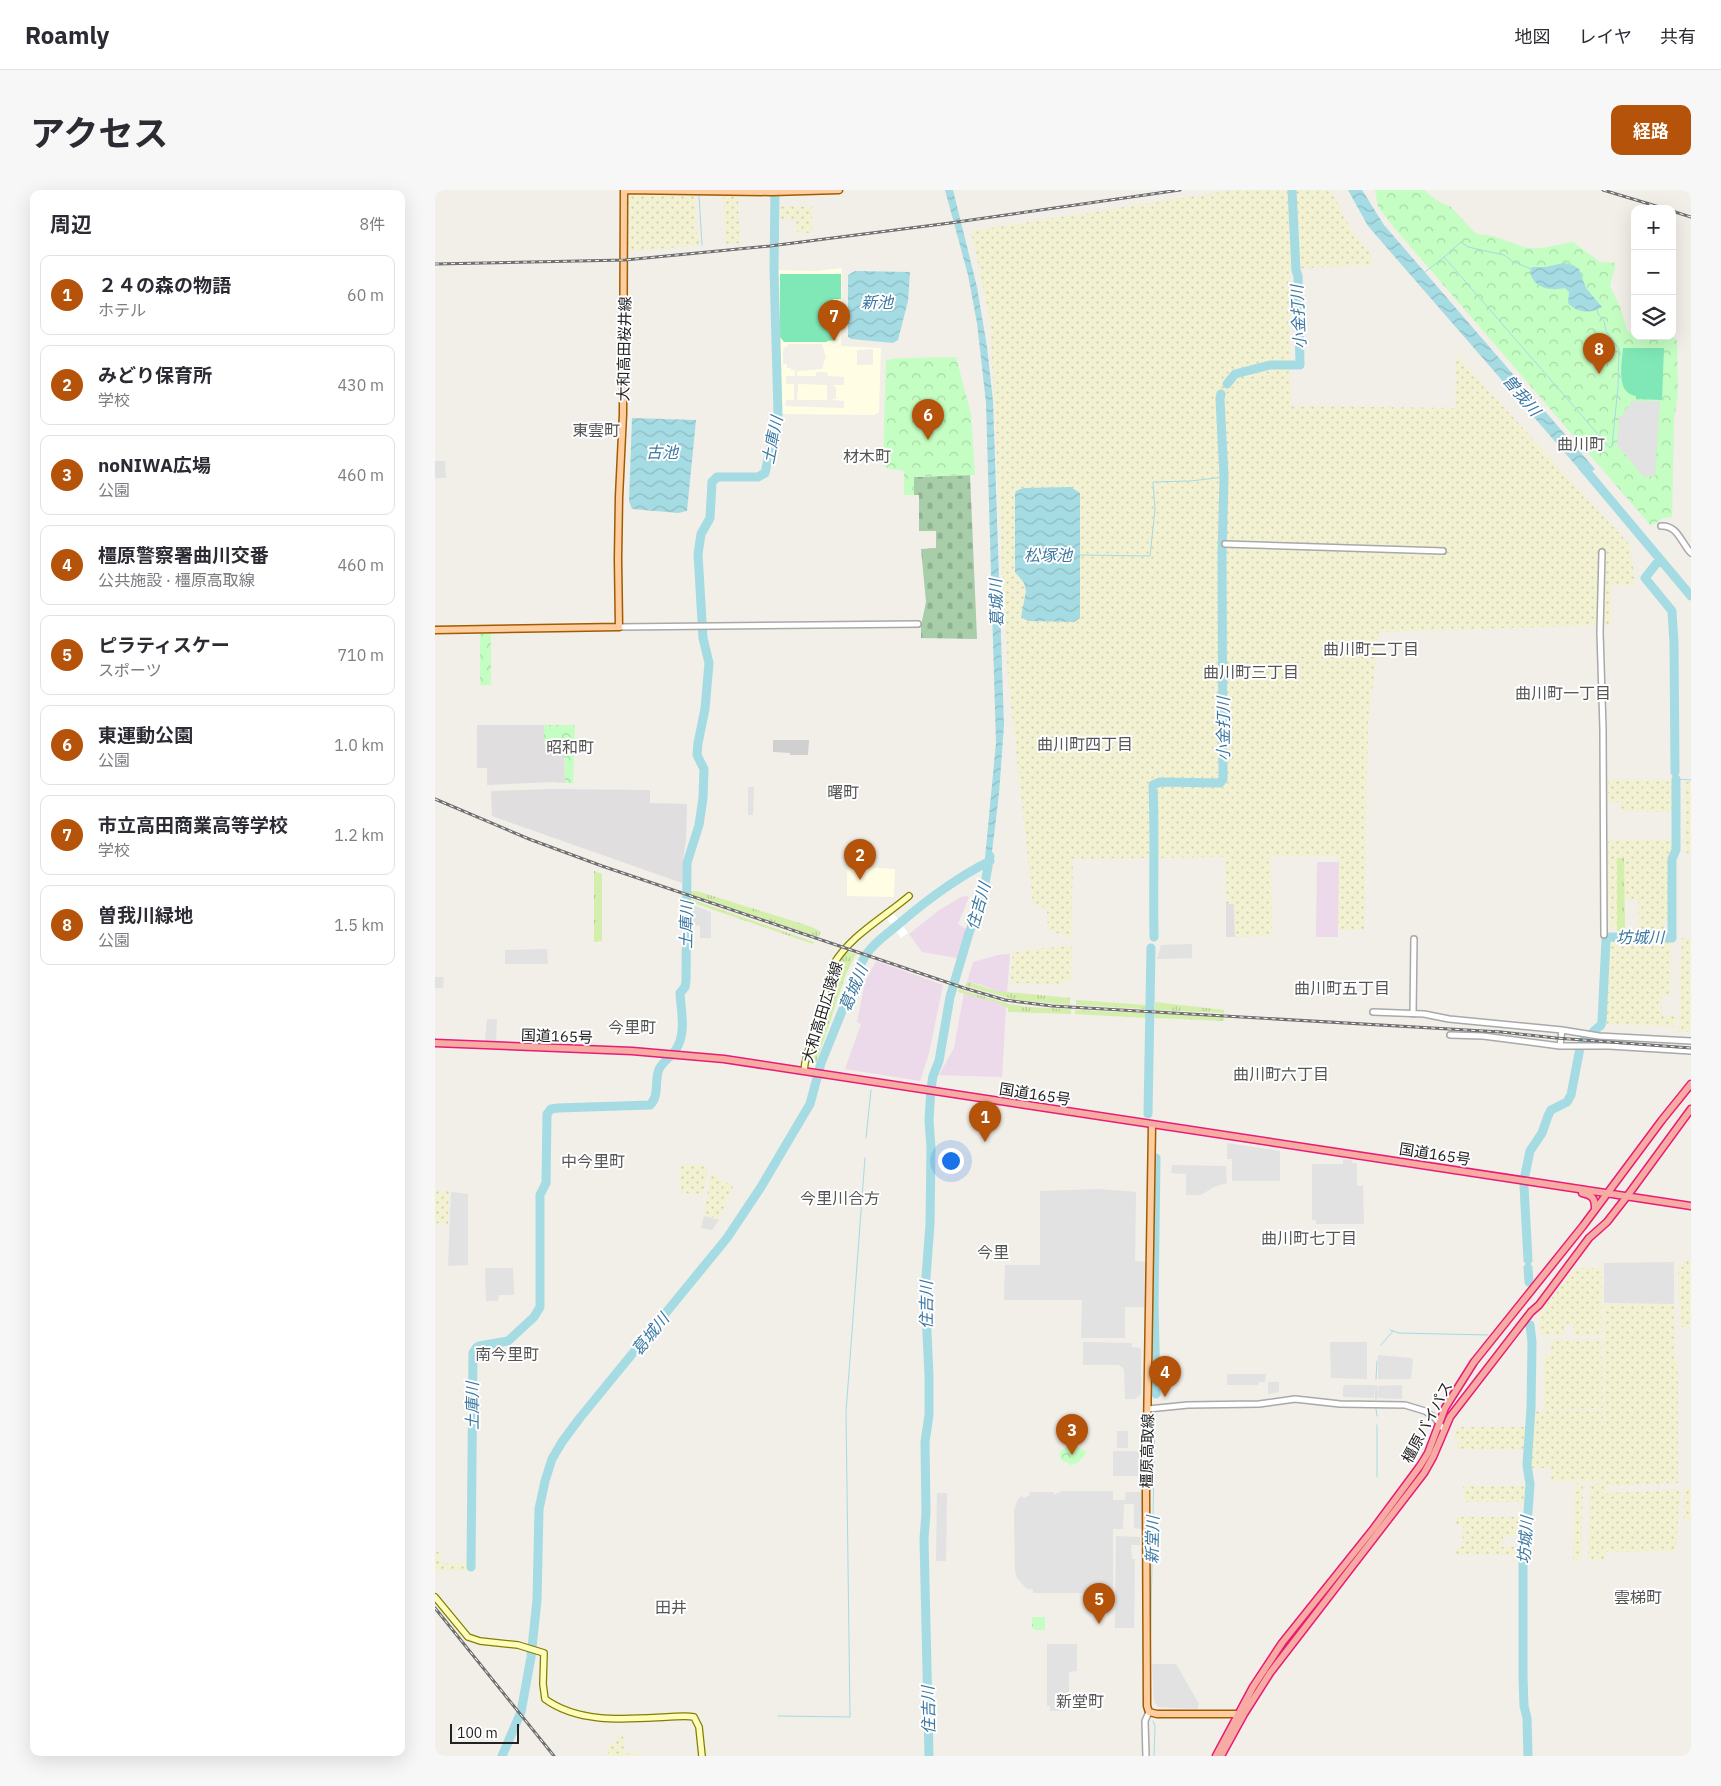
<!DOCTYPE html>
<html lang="ja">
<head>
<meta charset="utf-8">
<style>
	body { margin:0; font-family:"IBM Plex Sans","Noto Sans JP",sans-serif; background:#f7f7f7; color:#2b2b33 }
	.controls { position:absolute; right:15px; top:15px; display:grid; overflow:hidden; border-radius:10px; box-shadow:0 5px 20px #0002 }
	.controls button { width:45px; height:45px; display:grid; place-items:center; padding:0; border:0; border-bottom:1px solid #e1e1e2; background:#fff; color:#2b2b33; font:25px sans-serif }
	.scale { position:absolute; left:15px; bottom:12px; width:69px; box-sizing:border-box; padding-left:5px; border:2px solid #222; border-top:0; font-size:14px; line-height:18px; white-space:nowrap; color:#222; -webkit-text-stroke:4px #fff; paint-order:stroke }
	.you { position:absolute; left:515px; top:970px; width:18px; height:18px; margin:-12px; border:4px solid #fff; border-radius:50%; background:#1a73e8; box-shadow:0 0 0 8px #1a73e833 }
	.badge { display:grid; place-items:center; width:32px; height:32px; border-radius:50%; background:#b45309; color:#fff; font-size:16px; font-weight:700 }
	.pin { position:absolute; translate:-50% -41px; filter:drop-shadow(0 1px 2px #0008) }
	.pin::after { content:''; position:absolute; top:26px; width:18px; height:15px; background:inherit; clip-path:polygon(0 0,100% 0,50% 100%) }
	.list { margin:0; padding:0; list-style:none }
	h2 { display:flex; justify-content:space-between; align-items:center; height:65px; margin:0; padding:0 20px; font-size:21px }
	h2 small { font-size:16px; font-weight:400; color:#7c7c81 }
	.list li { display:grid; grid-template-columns:32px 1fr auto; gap:15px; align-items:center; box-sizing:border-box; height:80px; margin:0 10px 10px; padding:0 10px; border:1px solid #e1e1e2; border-radius:10px }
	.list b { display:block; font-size:19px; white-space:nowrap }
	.list p { margin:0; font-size:16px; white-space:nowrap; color:#7c7c81 }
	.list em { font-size:16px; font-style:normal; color:#7c7c81 }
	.icon { flex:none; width:28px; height:28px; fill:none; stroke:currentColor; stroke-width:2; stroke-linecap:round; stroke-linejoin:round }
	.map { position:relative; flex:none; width:1256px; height:1566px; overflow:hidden; border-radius:10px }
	header { display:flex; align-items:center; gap:30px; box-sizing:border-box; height:70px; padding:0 25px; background:#fff; border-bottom:1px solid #e1e1e2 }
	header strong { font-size:24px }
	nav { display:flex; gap:28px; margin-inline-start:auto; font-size:18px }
	.intro { display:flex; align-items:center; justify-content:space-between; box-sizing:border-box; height:120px; padding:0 30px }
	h1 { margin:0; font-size:35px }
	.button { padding:12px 22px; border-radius:10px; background:#b45309; color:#fff; font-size:18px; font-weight:700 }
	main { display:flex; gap:30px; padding:0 30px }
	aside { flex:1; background:#fff; border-radius:10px; box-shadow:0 5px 20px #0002 }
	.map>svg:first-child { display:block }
</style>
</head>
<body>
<header>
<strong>Roamly</strong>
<nav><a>地図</a><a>レイヤ</a><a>共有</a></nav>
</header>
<div class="intro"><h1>アクセス</h1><a class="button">経路</a></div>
<main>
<aside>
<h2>周辺<small>8件</small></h2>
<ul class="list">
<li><span class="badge">1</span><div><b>２４の森の物語</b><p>ホテル</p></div><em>60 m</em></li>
<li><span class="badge">2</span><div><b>みどり保育所</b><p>学校</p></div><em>430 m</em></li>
<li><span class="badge">3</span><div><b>noNIWA広場</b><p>公園</p></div><em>460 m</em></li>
<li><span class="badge">4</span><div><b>橿原警察署曲川交番</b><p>公共施設 · 橿原高取線</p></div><em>460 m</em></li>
<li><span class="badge">5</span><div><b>ピラティスケー</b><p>スポーツ</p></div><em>710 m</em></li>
<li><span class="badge">6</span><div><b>東運動公園</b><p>公園</p></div><em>1.0 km</em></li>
<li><span class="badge">7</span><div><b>市立高田商業高等学校</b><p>学校</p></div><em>1.2 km</em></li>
<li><span class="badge">8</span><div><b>曽我川緑地</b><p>公園</p></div><em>1.5 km</em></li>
</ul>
</aside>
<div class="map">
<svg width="1256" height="1566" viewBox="0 0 1256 1566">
	<defs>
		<pattern id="farmland-dots" width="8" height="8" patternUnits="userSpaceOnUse" patternTransform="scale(1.25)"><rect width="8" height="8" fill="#f2f1d2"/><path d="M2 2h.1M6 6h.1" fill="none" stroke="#cfceb4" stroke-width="1.8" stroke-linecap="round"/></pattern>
		<pattern id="grass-tufts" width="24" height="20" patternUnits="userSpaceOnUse" patternTransform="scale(1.25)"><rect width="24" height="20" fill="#d3efab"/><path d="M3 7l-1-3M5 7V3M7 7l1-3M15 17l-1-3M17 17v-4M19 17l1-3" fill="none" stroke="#b5cd93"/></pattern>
		<pattern id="cemetery-stones" width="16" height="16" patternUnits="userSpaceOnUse" patternTransform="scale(1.25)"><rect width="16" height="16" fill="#a7cda9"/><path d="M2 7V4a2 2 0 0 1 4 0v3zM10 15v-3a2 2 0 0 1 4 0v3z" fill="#8fb091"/></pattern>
		<pattern id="park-crowns" width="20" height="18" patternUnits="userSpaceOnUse" patternTransform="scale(1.25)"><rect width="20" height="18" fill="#c4fec3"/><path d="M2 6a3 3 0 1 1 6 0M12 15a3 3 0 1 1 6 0" fill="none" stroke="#a8d9a7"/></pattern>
		<pattern id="water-waves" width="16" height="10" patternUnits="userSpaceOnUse" patternTransform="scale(1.25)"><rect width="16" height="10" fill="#a5dbe3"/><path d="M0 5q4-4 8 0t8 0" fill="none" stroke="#8ebcc2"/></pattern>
	</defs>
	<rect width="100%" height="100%" fill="#f2eee8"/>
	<path fill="#e0dedf" d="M42,535h67v19l20,1 1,38 -12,-1 -66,3v-17h-10z
		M118,599l97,1v13l37,1 -1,37 -3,18 -1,24 -190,-67 -1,-25z
		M791,714h8l1,33h-9z"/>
	<path fill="#ecd9ea" d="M882,672h22l-1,75h-22z
		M531,706l3,1 -11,27 8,5 -9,29 -35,-6 -13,-18 29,-23 23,-14z
		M575,764l-3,38h-8l-20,-8 -12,-2 6,-20 25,-7z
		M441,771l67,24 -14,68 -9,28 -75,-12 16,-45 -4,-2 8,-40z
		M529,803l31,9 11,5 -4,70 -63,-2 15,-27z"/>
	<path fill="#fffde4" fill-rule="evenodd" d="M407,78l-1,78 40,2 -2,64 -4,3 -96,-1 -1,-144 37,1zM345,84l60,25h-7v24l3,1 -1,16 -55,-3zM353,154h34l4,14 -1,1 -3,10 -25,2v5h19v-4h9l3,2v2l16,1v8h-11v1l3,1v12h-3v1l11,1v7l-59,-2 1,-6h8v-16h-8v-8h9v-6h-4v-2h-4v-4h-4v-13l1,-4h3zM438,159v16h-16v-15z
		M363,194l29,1v15h-30z
		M415,676l45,3 -1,28 -47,-1v-28z"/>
	<path fill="#d0d0d0" d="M338,550h36l-1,15h-18v-2l-17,-1z"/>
	<path fill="url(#farmland-dots)" d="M798,0h98l20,40 20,24 1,11 -83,4 2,137 164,2 1,-53 174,190 5,40h-24v40l-232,7 -11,92 -4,206h-26l1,-74h-68l1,80 -37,1 -1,-33h-8l-1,-47 -152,2 -2,79 -23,-8 -1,-21 -14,-5 -25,-226 -18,-357 -19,-90z
		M192,2l68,2 2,39 3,6 -1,6 -70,7z
		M288,4l15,1 2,48 -15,1z
		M346,16l31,1v26l-16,-1v-12l-16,-1z
		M1173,590h65l1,1v31l-53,-1v-9h-13z
		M1250,592h6v71h-6z
		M1173,650h66l-1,10 -3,7h-10l10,1v64h-6v10h-25l-1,-32h-13l-2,-43 -6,1v69h-8z
		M1246,748l10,1v93h-13l2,-15z
		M1178,750l58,1 -1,56 -8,-1 -1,20h16l-2,11 -68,-3 -1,-3 2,-75h2z
		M637,756l-1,35 -6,-1v4l-55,-1 3,-30 21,-4z
		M244,975h24l4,6 -4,23 -22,-1v-20l-2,-1z
		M276,982l22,15 -14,32 -15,-4z
		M0,1001h14l-1,33 -13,-1z
		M1256,1070v67h-11l-2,-60h5v-6z
		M1140,1078h27v67h-29v-11h-7l-1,11h-25l-1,-21z
		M1169,1114h69l1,2 1,48 3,19v110l-72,3v7l74,-3 -4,61 -70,1 -1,8h-17l2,-77h14l1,-2h-54v-13h-22l4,-57 70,-2 1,21z
		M1116,1150h51l1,68 -59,2v-55l7,-1z
		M1023,1237h67l-1,22h-70l5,-7v-3h-4v-6z
		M1140,1293h8l-2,78 -8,-1z
		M1028,1296h63l-1,16h-60z
		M1249,1299h7v32h-8z
		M1021,1327h67l-3,19h-17v7h-2v4h15l1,3 -1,5 -61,-1 1,-6 6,-1 1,-22h-7z
		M0,1362h6v11l27,1 1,7 -34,-1z
		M181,1546h7l1,17h13v3h-38v-1h9v-10l8,-1z"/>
	<path fill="url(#grass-tufts)" d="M1182,668h7l1,73h-8z
		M159,681l8,3v67l-8,1z
		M256,701h6l115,36 9,5 -3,5 -128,-43z
		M253,708l126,44 -1,2 -125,-43z
		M411,761l10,3 -10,20 -30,89h-7l28,-98z
		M532,792c14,2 26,11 40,10l63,6v7l-54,-5 -50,-14z
		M524,799l50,15 19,3 43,2v5l-63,-2v-4l-13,-6 -37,-10z
		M641,810l70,5v4l-70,-4z
		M720,812l69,8v3l-69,-3z
		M640,820l71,3v5l-71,-4z
		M720,823l69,4v4l-70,-3z"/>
	<path fill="url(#cemetery-stones)" d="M535,285l7,164 -56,-1v-12l5,-24 -5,-53 15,-1v-17h-17v-36h-5v-18z"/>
	<path fill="url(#park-crowns)" d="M940,0h49l12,10 15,7 25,27 17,2 34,12h15l31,-6 27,20 16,1 -6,23 10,21 7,23 8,6h37l5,5 1,51 -4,29 -2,96 -9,1 -12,8 -254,-295 -19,-24z
		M521,167l15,57 4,61 -61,2v18h-10v-24l-14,-2 -7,-3 3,-106 16,-2z
		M45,441h11v54h-11z
		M109,535h31l-2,58h-8l-1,-38 -20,-1z
		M631,1257h12l9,5 -8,10 -8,3 -11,-6v-7z
		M597,1427h13v13h-11l-2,-3z"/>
	<path fill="#80e7b6" d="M345,84h61v25h-8v24l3,1v16l-9,1v1h-43l-4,-5z
		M1188,158h41l-2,52 -26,-1v-3c-21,-4 -14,-32 -13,-48z"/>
	<path fill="#e2e2e2" d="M1196,211h29l-5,75 -11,1 -27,-32 2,-29h4l1,-6 6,-4z
		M0,271h10l1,17h-11z
		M313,597h6l-1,28h-5z
		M258,715l18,7v26h-11v-12l-7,-1z
		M757,754v14l-35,1 4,-14z
		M112,759l1,15h-43v-14z
		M0,787h9l-1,11h-8z
		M52,829h10l-1,23h-11z
		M792,953l53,8v30h-48v-22h-5z
		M908,969l9,1v3h5v23h6l1,38h-48v-4h-4v-56h31z
		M737,975l53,1 1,1 1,16 -13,4 -13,8h-15v-21l-15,-1z
		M664,999l37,3 -1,69 11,1v45h-21v31h-44l1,-38h-78l1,-35h35v-74z
		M16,1002l17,2v71l-20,1z
		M269,1026l15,4 -7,10 -11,-2z
		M1239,1072v42l-70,-1v-40z
		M50,1078h28l1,27h-15l-1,6h-12z
		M648,1152l49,1v4l9,1v46l-6,5h-10l-1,-29 -2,-3 -4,-2h-35z
		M895,1152h37v37l-36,-1z
		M943,1165l33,3 2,2 -2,19h-33z
		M792,1184h39l-1,8h-6l-1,3h-31z
		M833,1192h11v10l-11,2z
		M910,1195h29l1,5 3,-1v-3l24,-1v14l-24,-1 -1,-4h-3v4l-30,-1 -1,-1v-9z
		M682,1241h11v17h-11z
		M678,1261h26l2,3v22h-28z
		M627,1301h51v9h12l1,-8h17l-1,37 -8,-1v-24h-10l-1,25h-10v64h-80v-3l-7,-2 -9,-10 -2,-8 -1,-59 3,-10 4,-5 3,2 6,-3v-3h24v3z
		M502,1303h10l-1,68h-10z
		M681,1346l24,1v8h-9l1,14h3l-1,69h-19z
		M612,1454h30v27l-8,1v35h-3v4h-16v-5h-3z
		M717,1474h24l23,40 -2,5 -39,-2 -4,-5z"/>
	<path fill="url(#water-waves)" d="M510,0h8l24,97 10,60 6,54 11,324 -5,69 -9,74 -4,-1 -1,-9 11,-115 -10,-340 -9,-80 -9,-48z
		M913,0h14l22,35 211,244 -10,7 -217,-250z
		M1129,73l9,2 6,4 7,19 16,19c-11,7 -25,6 -34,-4l1,-11 -4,-4c-14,3 -32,1 -35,-17l2,-4h13z
		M420,81l55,1 -2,29 -10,39 -5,3 -42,-4 -3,-2v-62z
		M197,228l64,2 -9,91 -9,2 -46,-4 -3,-8z
		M636,297l9,6v125l-6,4 -46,-1 -7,-4 5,-26 -2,-8 -9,-11v-78l1,-3 7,-3z"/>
	<path fill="#fff" d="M459,724l14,19 -7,5 -14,-19z"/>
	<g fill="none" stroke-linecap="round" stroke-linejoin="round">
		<path stroke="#a5dbe3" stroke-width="1" d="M264,6l3,49
			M1096,79l-19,-8 -8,-6 -36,-8 -7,-5 -17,15 166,191 2,-2 6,-59 1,-38 -13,-18 -2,-10 -6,-7 -1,-5
			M990,82l19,-15
			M644,365l71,1 5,-47 -2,-27 38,-1 33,-4
			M1241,589l15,1
			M431,948l5,-48
			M955,1140l9,3 89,2
			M946,1155l12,-14
			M941,1189l1,-18
			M941,1196v3
			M941,1204v5
			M941,1219l1,7
			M942,1235v52
			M715,1474l5,-249
			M343,1526l72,1 -4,-305 19,-254
			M718,1531l2,5 -1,30"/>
		<path stroke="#a5dbe3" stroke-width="9" d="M792,194l8,-10 35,-9h30l-2,-89 -2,-6 -4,-80
			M1147,276l109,130
			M1225,369l-15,19 27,33 2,32 1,129
			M719,747c-1,-51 1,-101 -1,-152l7,-3 60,1 3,-4 -1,-225 2,-77 -4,-78 1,-5
			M1158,842l8,-7 1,-4 4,-81 2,-3 64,1v-79l4,-9v-71
			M1147,853l3,-5
			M713,924l3,-166
			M1090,985l5,-24 12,-18 6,-17 3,-6 16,-8 4,-7 9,-47
			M1089,996l4,74
			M1093,1078l1,14
			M721,1204l-2,-91 2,-145
			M36,1377l2,-214 3,-5 3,-2 29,-5 26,-24 6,-10v-112l6,-12 1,-69 4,-5 7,-1 92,-3c9,-9 5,-21 8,-33 2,-9 12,-14 17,-21 12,-17 6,-39 5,-58l5,-6 1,-6 1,-118 12,-38 4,-27 1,-29 -7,-14 1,-12 7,-34 4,-46 -6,-25 -5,-84 3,-20 9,-16 2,-36 5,-5h41l7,-4 13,-59 -4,-146 1,-78
			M67,1566l19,-44 10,-55 6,-57 2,-91 6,-28 7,-22 10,-17 17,-23 148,-181 34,-51 49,-83 11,-41 41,-101c8,-17 24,-27 38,-39 28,-24 56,-45 90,-62
			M494,1566l-5,-217 2,-26 -1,-71 4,-27v-39l-4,-86 5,-66 1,-76 -2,-28 2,-32 2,-12 6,-15 11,-64 19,-64 13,-34 8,-43
			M1093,1566l-1,-38 -3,-12 -1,-28v-124l5,-42 2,-28 -3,-19 4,-57 1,-66 -2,-17"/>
		<defs>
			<path id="tertiary" d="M1226,336c17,-1 20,17 30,27
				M790,354l218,7
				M1167,362l-2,80 3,97 1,206
				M184,437l299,-3
				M938,822l51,2 25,5 113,11 37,6 92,5
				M978,824l1,-75
				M1015,845l33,1 77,10h49l82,5
				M1125,856l2,-16
				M713,1219l40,-4 71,-1 36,-5 45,5 65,1 20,6 10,7 9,12
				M711,1566l-1,-35 4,-9"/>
			<path id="secondary" d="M369,881l1,-8 28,-98c18,-30 50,-47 76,-69
				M0,1407l33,40 12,4 38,4 26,8 -1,31 2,15c34,25 82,20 122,18 9,0 18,-2 27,0l5,10 3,29"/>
			<path id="primary" d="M0,440l184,-3 -1,-68 1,-62 4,-83 1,-224 148,2 67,-2
				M717,935l-6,368 1,213 2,6 8,2h86"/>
			<path id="trunk" d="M0,853l197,8 92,8 967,147
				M1147,1003c10,2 13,5 13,15
				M781,1566l37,-69 29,-44 92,-115 46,-62 8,-13 17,-45 29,-46 109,-136 79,-106 29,-36
				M786,1566l23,-42 26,-41 154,-200 9,-16 17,-40 81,-105 8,-7 50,-67 18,-16 21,-27 63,-86"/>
		</defs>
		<use href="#tertiary" stroke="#a9a9a9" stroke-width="8"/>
		<use href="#secondary" stroke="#7f8100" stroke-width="8"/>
		<use href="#primary" stroke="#9f5c00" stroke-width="9"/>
		<use href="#trunk" stroke="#ea1b75" stroke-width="9"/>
		<use href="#tertiary" stroke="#fff" stroke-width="5"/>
		<use href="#secondary" stroke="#fffcba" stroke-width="5.5"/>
		<use href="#primary" stroke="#ffcda0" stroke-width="6"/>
		<use href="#trunk" stroke="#f7aca3" stroke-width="6"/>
		<defs>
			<path id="rail" d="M1168,0l63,19
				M1237,21l19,6
				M0,74l190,-4 145,-14 180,-23 230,-33
				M0,609l94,40 73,27 362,122 41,12 47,6 449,26 55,6 135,10
				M0,1418l119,148"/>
		</defs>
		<use href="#rail" stroke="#707070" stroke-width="3"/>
		<use href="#rail" stroke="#fff" stroke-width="1" stroke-dasharray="4" stroke-linecap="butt"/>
	</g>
	<g text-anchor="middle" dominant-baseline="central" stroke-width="4" stroke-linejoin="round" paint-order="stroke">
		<g font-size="15" fill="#222" stroke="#fff">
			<text transform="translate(189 159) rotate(-89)">大和高田桜井線</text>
			<text transform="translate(387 822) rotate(-73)">大和高田広陵線</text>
			<text transform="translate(122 846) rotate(2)">国道165号</text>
			<text transform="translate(600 904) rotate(9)">国道165号</text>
			<text transform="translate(1000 964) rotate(9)">国道165号</text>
			<text transform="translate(992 1232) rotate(-62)">橿原バイパス</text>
			<text transform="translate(712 1261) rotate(-89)">橿原高取線</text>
		</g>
		<g font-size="16" font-style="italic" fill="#3c78a2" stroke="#fff">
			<text x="442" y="112">新池</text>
			<text transform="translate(863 127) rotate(-93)">小金打川</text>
			<text transform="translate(1087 205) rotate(50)">曽我川</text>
			<text transform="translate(337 250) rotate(-79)">土庫川</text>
			<text x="227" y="262">古池</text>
			<text x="613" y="365">松塚池</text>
			<text transform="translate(561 413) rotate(-92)">葛城川</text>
			<text transform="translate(788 539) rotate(-90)">小金打川</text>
			<text transform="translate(543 716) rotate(-74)">住吉川</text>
			<text transform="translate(251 735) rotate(-89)">土庫川</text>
			<text x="1205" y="747">坊城川</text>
			<text transform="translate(418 798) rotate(-67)">葛城川</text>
			<text transform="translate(491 1115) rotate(-90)">住吉川</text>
			<text transform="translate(215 1144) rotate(-51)">葛城川</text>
			<text transform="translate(37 1216) rotate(-90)">土庫川</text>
			<text transform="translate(717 1350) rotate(-89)">新堂川</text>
			<text transform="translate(1090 1350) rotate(-86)">坊城川</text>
			<text transform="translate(493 1520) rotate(-91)">住吉川</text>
		</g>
		<g font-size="16" fill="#555" stroke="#fff">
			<text x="161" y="240">東雲町</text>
			<text x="1146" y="254">曲川町</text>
			<text x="432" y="266">材木町</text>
			<text x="936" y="459">曲川町二丁目</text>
			<text x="816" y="482">曲川町三丁目</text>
			<text x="1128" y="503">曲川町一丁目</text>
			<text x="650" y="554">曲川町四丁目</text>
			<text x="135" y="557">昭和町</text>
			<text x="408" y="602">曙町</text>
			<text x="907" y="798">曲川町五丁目</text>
			<text x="197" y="837">今里町</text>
			<text x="846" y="884">曲川町六丁目</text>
			<text x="158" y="971">中今里町</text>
			<text x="405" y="1008">今里川合方</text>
			<text x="874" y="1048">曲川町七丁目</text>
			<text x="558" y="1062">今里</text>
			<text x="72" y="1164">南今里町</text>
			<text x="1203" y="1407">雲梯町</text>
			<text x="236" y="1417">田井</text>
			<text x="645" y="1511">新堂町</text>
		</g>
	</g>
</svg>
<div class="controls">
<button>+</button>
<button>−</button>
<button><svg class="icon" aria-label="layers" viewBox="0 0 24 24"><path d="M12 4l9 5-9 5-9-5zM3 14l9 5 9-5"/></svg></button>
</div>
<div class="scale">100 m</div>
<div class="you"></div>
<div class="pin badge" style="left:550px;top:952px">1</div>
<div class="pin badge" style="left:425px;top:690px">2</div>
<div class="pin badge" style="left:637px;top:1265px">3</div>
<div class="pin badge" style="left:730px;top:1207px">4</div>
<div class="pin badge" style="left:664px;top:1434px">5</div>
<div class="pin badge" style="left:493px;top:250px">6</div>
<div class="pin badge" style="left:399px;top:151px">7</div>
<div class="pin badge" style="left:1164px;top:184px">8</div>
</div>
</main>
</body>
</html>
